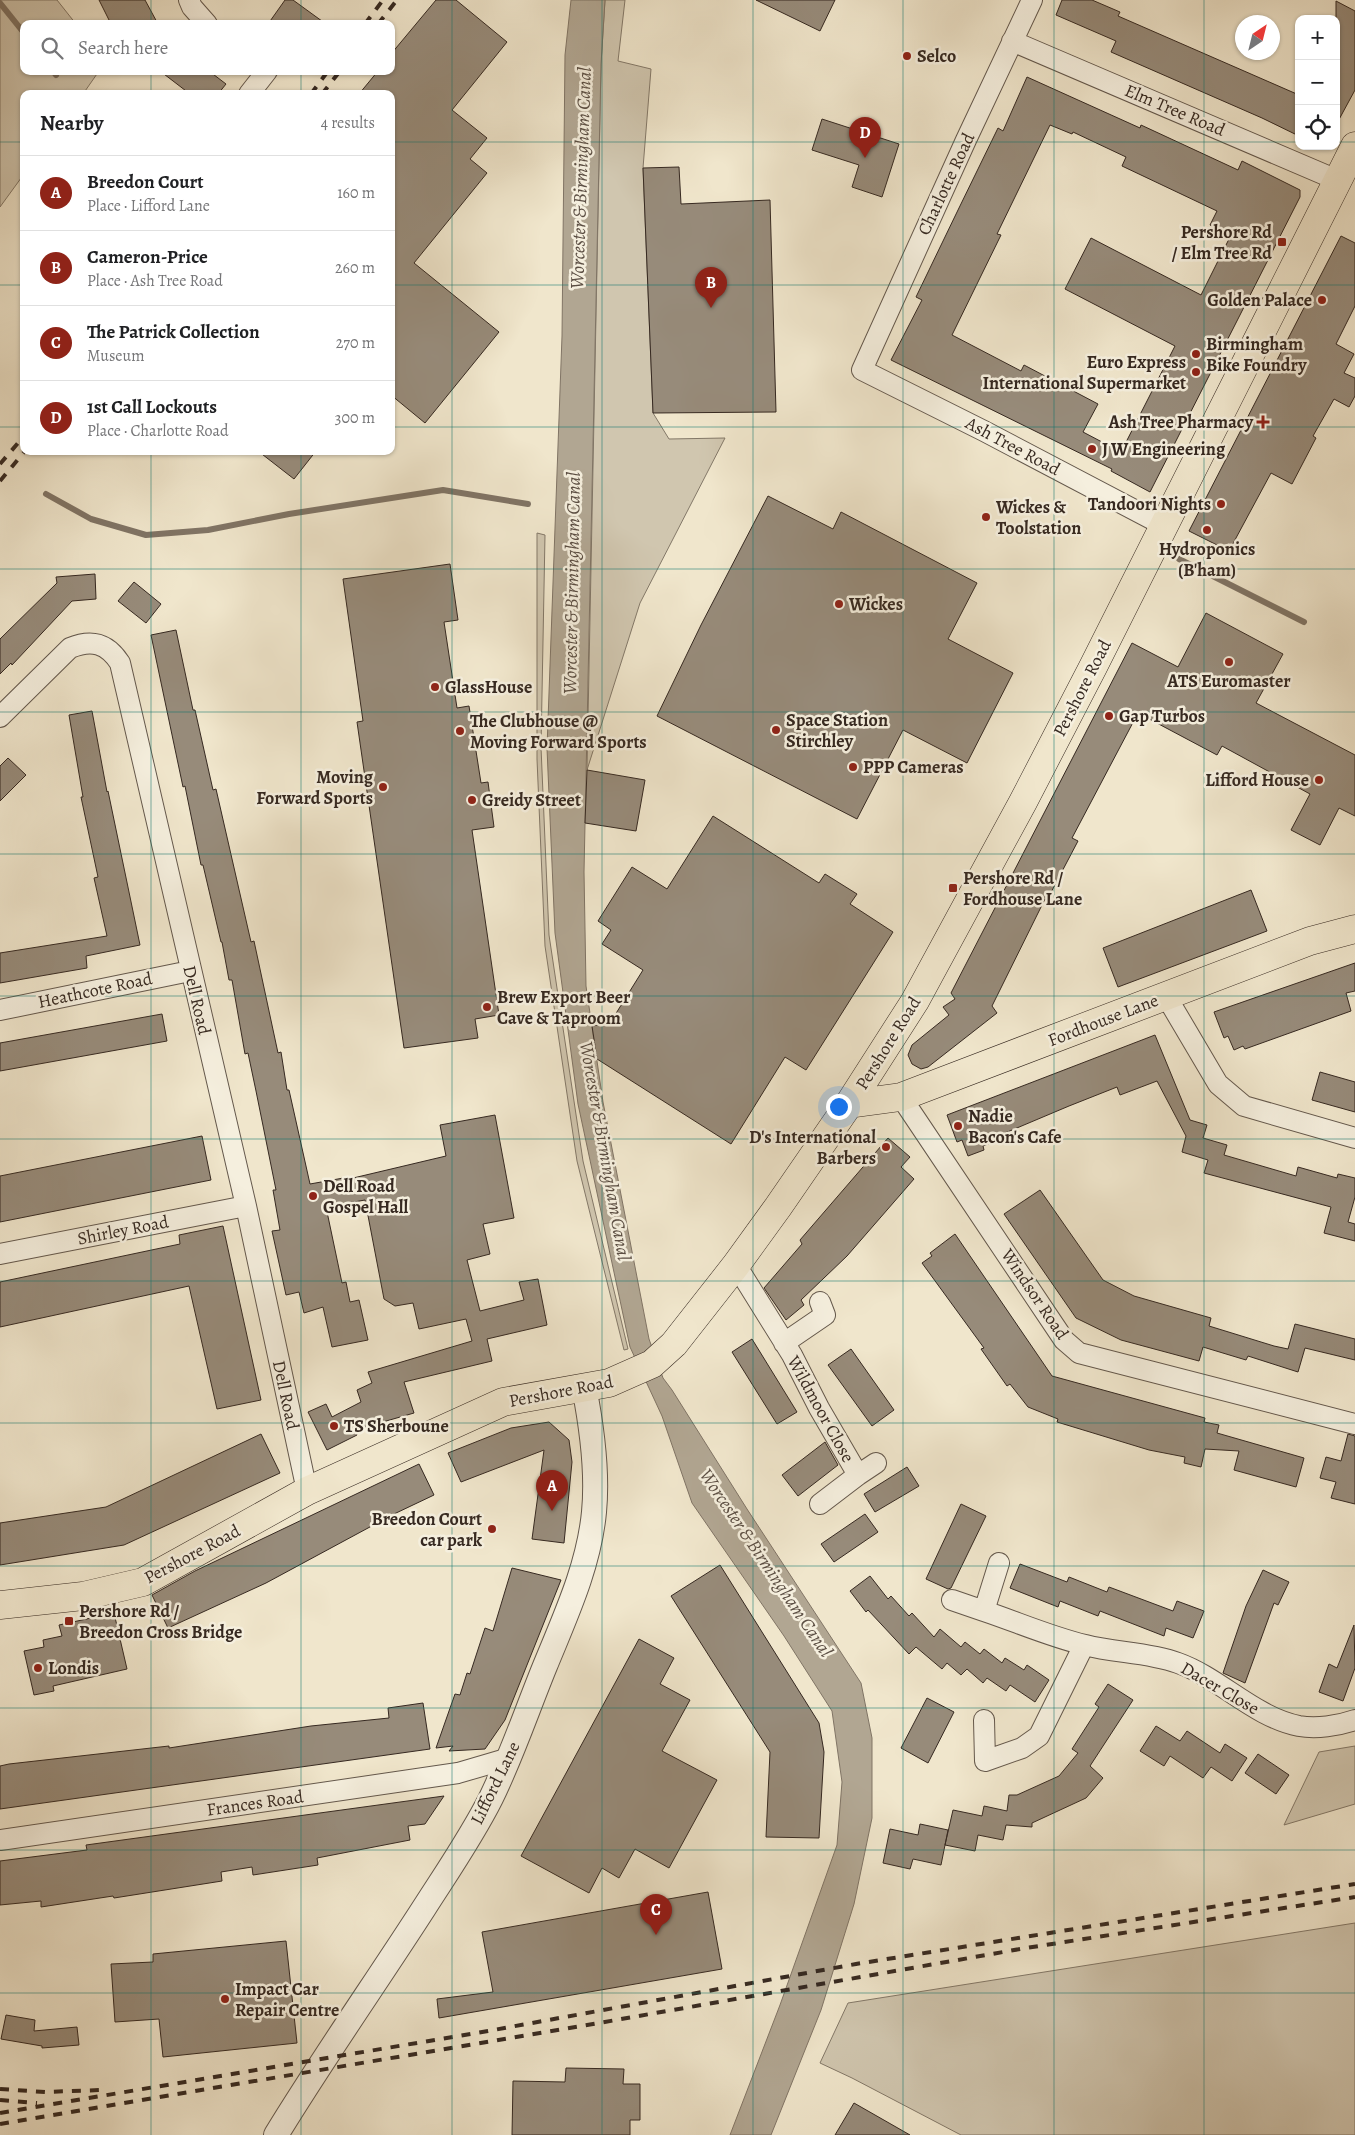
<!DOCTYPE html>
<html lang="en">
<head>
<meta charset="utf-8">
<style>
	body { margin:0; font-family:Alegreya,serif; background:#f6f6f6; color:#202124 }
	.controls { position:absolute; right:15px; top:15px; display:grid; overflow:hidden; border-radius:10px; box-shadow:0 1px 4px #0004 }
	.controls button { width:45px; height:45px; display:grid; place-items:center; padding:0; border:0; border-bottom:1px solid #e0e0e0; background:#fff; color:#202124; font:25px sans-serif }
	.compass { position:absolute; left:1235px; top:15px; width:45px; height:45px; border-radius:50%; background:#fff; box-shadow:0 1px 4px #0004; rotate:35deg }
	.you { position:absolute; left:838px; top:1106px; width:18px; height:18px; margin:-12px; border:4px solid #fff; border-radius:50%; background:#1a73e8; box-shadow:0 0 0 8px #1a73e833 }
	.badge { display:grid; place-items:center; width:32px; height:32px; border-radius:50%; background:#8f2418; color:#fff; font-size:16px; font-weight:700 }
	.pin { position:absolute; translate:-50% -41px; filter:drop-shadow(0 1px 2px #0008) }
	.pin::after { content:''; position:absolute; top:26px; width:18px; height:15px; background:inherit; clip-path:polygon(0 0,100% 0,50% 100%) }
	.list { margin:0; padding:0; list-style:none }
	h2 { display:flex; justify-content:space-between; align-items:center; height:65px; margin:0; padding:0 20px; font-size:21px }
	h2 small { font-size:16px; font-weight:400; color:#757577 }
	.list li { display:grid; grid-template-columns:32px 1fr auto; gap:15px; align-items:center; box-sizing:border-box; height:75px; padding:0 20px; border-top:1px solid #e0e0e0 }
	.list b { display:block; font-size:19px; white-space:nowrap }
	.list p { margin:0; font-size:16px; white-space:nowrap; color:#757577 }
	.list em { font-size:16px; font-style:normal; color:#757577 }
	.icon { flex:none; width:28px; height:28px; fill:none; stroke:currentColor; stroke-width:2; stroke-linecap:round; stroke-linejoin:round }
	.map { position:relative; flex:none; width:1355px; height:2135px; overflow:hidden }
	.search { position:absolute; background:#fff; box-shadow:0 1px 4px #0004; left:20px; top:20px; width:375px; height:55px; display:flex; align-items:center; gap:12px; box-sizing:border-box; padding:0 18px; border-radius:10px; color:#757577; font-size:19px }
	.panel { position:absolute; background:#fff; box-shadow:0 1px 4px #0004; left:20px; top:90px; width:375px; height:365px; border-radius:10px }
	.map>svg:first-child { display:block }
</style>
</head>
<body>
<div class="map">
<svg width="1355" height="2135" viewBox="0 0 1355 2135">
	<rect width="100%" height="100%" fill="#f0e6cc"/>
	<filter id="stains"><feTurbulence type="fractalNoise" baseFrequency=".004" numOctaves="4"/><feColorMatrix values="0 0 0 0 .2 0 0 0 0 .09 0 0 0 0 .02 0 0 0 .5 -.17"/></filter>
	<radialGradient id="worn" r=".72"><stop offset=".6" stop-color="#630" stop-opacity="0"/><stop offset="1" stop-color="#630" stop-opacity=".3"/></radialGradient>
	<path fill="#d0c6af" stroke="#837868" d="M0,0h57l19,24h-52v47h75l-16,23h-59v80l-24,33z
		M605,0h20l-7,61 33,8 -8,99 10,245 16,26 56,-1 -85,165 -53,167 14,-706z
		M537,533l8,2 -4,212 8,188 34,226 45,188 -4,1 -47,-189 -32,-215 -8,-187z
		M1355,1746v58l-71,21 35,-73z
		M1355,1923v212h-394l-109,-57 -32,-15 28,-60z"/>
	<path fill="#b1a692" stroke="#807465" d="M571,0h34l-4,64 -17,808 2,114 17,116 46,237 14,39 9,12 75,119 114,174 11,55v80l-18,86 -33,106 -50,125h-41l50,-130 57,-160 5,-63 -10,-71 -48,-75 -92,-133 -30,-87 -32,-69 -52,-243 -23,-171 -8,-185 15,-412 3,-281z"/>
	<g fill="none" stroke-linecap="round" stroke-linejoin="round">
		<path stroke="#807465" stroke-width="6" d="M0,3l24,30
			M53,71l3,4
			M46,494l45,25 55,16 62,-5 81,-16 154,-24 85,14
			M1179,559l125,63"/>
	</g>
	<path fill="#978b7a" stroke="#362921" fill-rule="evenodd" d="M99,0h46l13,24h-47z
		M285,0h8l33,24h-58z
		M436,0h20l51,42 -55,68 35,28 -17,21 17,14 -73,90 85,69 -74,91 -34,-28v-301h-32l19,-23h13v-17z
		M756,0h79l-15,31z
		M1062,0h30l28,12 -2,4 181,79v41l-37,-18 -151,-66 5,-11 -60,-26z
		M1336,1l19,10v79l-19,35z
		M160,71h49l17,13 -8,10h-28z
		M1027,77l113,51 1,-3 97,45 4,-9 58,29v7l-150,295 -39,-21 1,-2 -221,-109 31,-60 -6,-3 42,-87 40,-82 5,3zM1050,125l22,9 1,-2 53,25 -4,9 95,45 -7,14 21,10 -30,60 -110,-57 -26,51 110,57 -54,106 -38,-20 15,-28 -74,-39 -3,6 -69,-36 49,-100 -4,-1z
		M822,119l77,25 -17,53 -30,-10 7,-22 -47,-15z
		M679,167l2,37 89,-4 6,212 -123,1 -10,-245z
		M1341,236l14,7v63l-19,38 18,10 -10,19 11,5v18l-6,11 -15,-8 -21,37 3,2 -24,46 -21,-11 -42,78 -40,-20z
		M258,451h58l-22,28z
		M768,496l65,33 8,-17 136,71 -29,56 65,34 -46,90 -64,-33 -46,89 -200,-103 44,-91z
		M450,564l8,56 -14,2 13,86 12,-2 12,77 7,-1 6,45 -22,3 27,185 -24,4 3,19 -74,10 -47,-326 6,-1 -20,-142z
		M95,574l1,25 -24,2 -60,64 -1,-2 -11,11v-35l57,-56 -1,-6z
		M134,582l27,22 -15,19 -28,-22z
		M1206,613l77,41 -27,49 99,52v61l-16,-8 -19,37 -29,-15 19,-36 -88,-48 -5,9 -79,-42 -66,125 6,3 -31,59 -2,-1 -53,107 5,7 -69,54 -7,2 -9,-5 -4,-9 4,-10 37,-30 -6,-8 12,-8 -4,-6 181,-350 46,24z
		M176,630l17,80h2l18,80 3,-1 35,153 3,-1 24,112 3,-1 6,38h2l21,94 39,-7v2l97,-23 -6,-31 55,-10 19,103 -31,6 7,30 -23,6 13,51 44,-11 -5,-18 19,-3 9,46 -60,14 5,22 -88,21 10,31 -59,17 2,5 -30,15 -19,-38 18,-8 6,13 29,-15 -4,-12 15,-7 -4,-11 104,-31 -6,-22 -47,10 -6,-26 -18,3 -11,-7 -19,-99 -39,7 16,76 4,-1 4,20 9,-2 9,40 -36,7 -9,-40 -19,6 -5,-21 -13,3 -14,-64 8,-1 -7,-40h3l-20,-99 -8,-38 -3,1 -13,-74h-3l-7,-38h-1l-18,-77h-2l-16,-79 -2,1 -32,-152z
		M92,711l15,81 1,-1 32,154 -54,11 1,12 -87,15v-30l107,-17 -13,-58 4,-1 -17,-80h2l-14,-82z
		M8,758l18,17 -26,26v-35z
		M587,770l58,10 -9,51 -51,-8z
		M713,816l106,67 6,-9 32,20 -7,10 43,28 -87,138 -21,-13 -54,87 -134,-85 -5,-33 18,-3 33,-53 -41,-26 9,-14 -13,-9 34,-54 35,22z
		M1251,890l16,41 -149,56 -15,-39z
		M1355,963v28l-9,2 5,18 -106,38 -2,-3 -9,4 -6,-14 -4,2 -10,-26z
		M162,1014l5,27 -167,30v-28z
		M1155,1035l35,85 17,5 -4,13 24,7 -3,10 72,21 2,-9 39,11 1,-4 17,4v19l-7,25 7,2v17l-31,-8 7,-26 -127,-34 4,-13 -26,-8 4,-16 -29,-55 -37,14 -3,-8 -48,19 -64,27 1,4 -23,9 1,4 -16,6 -6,-16 -5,2 -10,-27z
		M1320,1072l35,10v30l-43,-12z
		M202,1136l9,44 -211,42v-46z
		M888,1138l22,19 -9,10 13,12 -67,77 -46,44 3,5 -18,15 -22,-32 38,-44 -2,-4z
		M1040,1190l63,90 31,16 77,22 -2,8 65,20 14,3 7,-25 60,15v21l-50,-12 -7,24 -50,-16 -2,4 -43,-13 -4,14 -78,-21 -45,-22 -72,-104z
		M223,1226l38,174 -44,9 -28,-123 -189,41v-45l180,-38 -1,-9z
		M955,1234l97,142 153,42 -1,4 15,3 -2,8 87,25 -8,29 -62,-17 5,-19 -34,-2 -4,18 -17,-4 1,-6 -36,-7 -92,-28 1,-3 -30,-12 -18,-23 -3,2 -26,-37 3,-1 -62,-85 10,-7 -2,-3z
		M752,1339l45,73 -20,12 -45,-72z
		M851,1349l43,61 -22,16 -44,-61z
		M549,1422l20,18 3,22 -8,81 -32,-4 12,-89 -83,32 -13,-29 63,-25z
		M261,1434l19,39 -156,72 -124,20v-42l106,-16z
		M1348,1434l7,2v68l-24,-6 5,-16 -16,-4 6,-21 15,4z
		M825,1442l13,23 -40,31 -16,-21z
		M419,1464l15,31 -40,19 -128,69 -98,45 -16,-33 43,-24z
		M907,1467l12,19 -44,26 -11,-18z
		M961,1504l25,12 -35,72 -3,1 -22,-10z
		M865,1514l13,18 -44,30 -13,-18z
		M1020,1564l47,18 2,-5 38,15 2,-5 64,24 4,-10 27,10 -11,27 -27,-10 -2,8 -64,-25 -2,5 -38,-15 -2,6 -48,-19z
		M720,1565l99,158 5,29 -5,86 -53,-1 4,-85 -99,-156z
		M512,1568l49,12 -56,140 -20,29 -36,2 4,-5 -17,2 19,-54 5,1 7,-22 3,1 15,-46 8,3z
		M1263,1570l26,12 -11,23 -4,-2 -29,80 -22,-10 23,-67z
		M870,1576l18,23 3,-3 18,20 3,-3 22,24 6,-8 21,18 4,-5 15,12 4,-5 18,14 3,-5 19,12 3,-5 22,15 -14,22 -25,-17 -4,6 -19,-13 -4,5 -16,-14 -6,6 -14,-12 -5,6 -26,-22 -7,7 -41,-44 -2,2 -16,-21z
		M114,1613l13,56 -74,17 1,5 -20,4 -10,-44 20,-4 -1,-7 19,-4 -3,-11z
		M1354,1625l1,43 -12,33 -24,-9 10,-28 8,4z
		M639,1639l35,19 -14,26 30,16 -28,51 55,29 -48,88 -34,-19 -16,29 -17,-10 -13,25 -68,-37z
		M1108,1684l25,16 -43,66 13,12 -17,20 -54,25v4l-26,-2 -3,15 -25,-5 -3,16 -30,-6 8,-35 29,6 2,-10 23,5 2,-16h8l42,-19 19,-23 -6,-4 27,-42 -4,-3z
		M927,1698l27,14 -26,51 -27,-15z
		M423,1703l7,46 -430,60v-43l9,-2 160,-18v2l142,-22 78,-8 -1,-10z
		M1156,1726l24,15 7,-10 33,22 5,-9 22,14 -15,23 -21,-14 -8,11 -33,-22 -6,10 -24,-15z
		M1258,1754l31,21 -13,19 -31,-21z
		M444,1796l-19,28 -17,2 2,14 -93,18 1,7 -65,10 -1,-8 -31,5 1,9 -108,17 -1,-2 -72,11v-6l-41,4v-44l87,-11 -1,-5z
		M920,1824l28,6 -7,35 -28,-6 -3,10 -27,-6 7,-34 28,6z
		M708,1892l14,77 -283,49 -2,-19 56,-7 -11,-60z
		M286,1941l11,102 -134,14 -4,-38 -44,3 -4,-58 42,-2v-8z
		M6,2015l29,5 -1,11 43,-4 2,18 -37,3v-2l-41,-7z
		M566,2068l58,1 -1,15h17v36h-10v15h-118l1,-54 52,1z
		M854,2103l56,32h-75z"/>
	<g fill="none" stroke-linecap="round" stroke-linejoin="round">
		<defs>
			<path id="minor" d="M189,0l3,7 15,17
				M1032,0l-66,140 -104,230 122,61 179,94
				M1012,41l325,139
				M249,94l18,-23
				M0,717l70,-69c22,-9 37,-5 50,15l126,543 61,285
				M1166,996l52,88 26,22 111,32
				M0,1010l190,-39
				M901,1097l163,243 15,13 276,71
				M0,1254l246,-48
				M736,1265l56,90 27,53 39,67
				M784,1343l41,-28 -5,-13
				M820,1504l38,-29 18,-12
				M999,1563l-15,48c33,11 67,26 101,34 30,8 63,7 93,18 42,15 76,54 121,63 17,3 39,0 56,-6
				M952,1600l32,11
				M984,1720l1,41 37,-13 17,-12 45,-91
				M0,1840l458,-67 51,-15"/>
			<path id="tertiary" d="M276,2135c47,-77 99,-151 148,-227 23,-36 48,-72 67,-110 21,-43 36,-88 54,-132 20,-49 44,-100 49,-154 4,-41 -2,-84 -10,-125"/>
			<path id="primary" d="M849,1104l52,-7 409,-156 45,-12
				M0,1605l83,-9 60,-14 164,-91 196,-89 106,-19 43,-19 22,-20 62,-79 42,-58 71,-103 66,-103 108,-199 70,-135 262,-521"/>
		</defs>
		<use href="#minor" stroke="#64584c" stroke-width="22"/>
		<use href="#tertiary" stroke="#64584c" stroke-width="26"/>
		<use href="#primary" stroke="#362921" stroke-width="29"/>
		<use href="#minor" stroke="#f5efde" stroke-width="20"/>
		<use href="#tertiary" stroke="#f5efde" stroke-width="24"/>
		<use href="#primary" stroke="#f0e6cc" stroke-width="28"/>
		<path stroke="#362921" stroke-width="4" stroke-dasharray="9 9" stroke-linecap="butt" d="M365,24l18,-24
			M378,24l19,-24
			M311,94l17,-23
			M322,94l18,-23
			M0,464l24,-28
			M0,481l25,-30
			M0,2089l45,3 57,-2
			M0,2100l37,3
			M0,2113l488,-82 368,-67 499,-80
			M0,2124l593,-100 433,-76 329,-51"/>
	</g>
	<path fill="none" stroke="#0f766e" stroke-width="1" stroke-opacity="0.55" d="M151,0v24M301,0v24M452,0v2135M602,0v2135M753,0v2135M903,0v2135M1054,0v2135M1204,0v2135M151,71v23M301,71v23M0,142h24M391,142h908M1336,142h19M0,285h24M391,285h964M0,427h24M391,427h964M151,451v1684M301,451v1684M0,569h1355M0,712h1355M0,854h1355M0,996h1355M0,1139h1355M0,1281h1355M0,1423h1355M0,1566h1355M0,1708h1355M0,1850h1355M0,1993h1355"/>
	<g fill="#8f2418" stroke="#f5efde" stroke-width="2">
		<circle cx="907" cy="56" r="5"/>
		<rect x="1277" y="237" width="10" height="10" rx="2.5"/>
		<circle cx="1322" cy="300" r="5"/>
		<circle cx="1196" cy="354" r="5"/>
		<circle cx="1196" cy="372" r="5"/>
		<path d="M1260.5 414.5h5v5h5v5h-5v5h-5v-5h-5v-5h5z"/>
		<circle cx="1092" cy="449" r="5"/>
		<circle cx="1221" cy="504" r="5"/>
		<circle cx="986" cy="517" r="5"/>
		<circle cx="1207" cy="530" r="5"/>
		<circle cx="839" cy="604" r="5"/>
		<circle cx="1229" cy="662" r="5"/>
		<circle cx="435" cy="687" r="5"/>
		<circle cx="1109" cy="716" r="5"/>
		<circle cx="776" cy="730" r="5"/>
		<circle cx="460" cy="731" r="5"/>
		<circle cx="853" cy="767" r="5"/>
		<circle cx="1319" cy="780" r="5"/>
		<circle cx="383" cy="787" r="5"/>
		<circle cx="472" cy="800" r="5"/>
		<rect x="948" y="883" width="10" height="10" rx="2.5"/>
		<circle cx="487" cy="1007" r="5"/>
		<circle cx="958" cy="1126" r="5"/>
		<circle cx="886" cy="1147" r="5"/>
		<circle cx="313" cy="1196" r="5"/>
		<circle cx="334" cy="1426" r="5"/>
		<circle cx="492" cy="1529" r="5"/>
		<rect x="64" y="1616" width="10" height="10" rx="2.5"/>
		<circle cx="38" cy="1668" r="5"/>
		<circle cx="225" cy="1999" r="5"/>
	</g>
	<g text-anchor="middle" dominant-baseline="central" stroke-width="5" stroke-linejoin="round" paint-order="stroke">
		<g font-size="18" font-weight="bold" fill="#362921" stroke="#f5efde" text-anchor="start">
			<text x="917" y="56">Selco</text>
			<text x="1272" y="232" text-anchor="end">Pershore Rd<tspan x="1272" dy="21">/ Elm Tree Rd</tspan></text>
			<text x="1312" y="300" text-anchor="end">Golden Palace</text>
			<text x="1206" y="344">Birmingham<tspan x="1206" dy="21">Bike Foundry</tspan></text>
			<text x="1186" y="362" text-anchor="end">Euro Express<tspan x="1186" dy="21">International Supermarket</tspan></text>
			<text x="1253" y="422" text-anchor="end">Ash Tree Pharmacy</text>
			<text x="1102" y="449">J W Engineering</text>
			<text x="1211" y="504" text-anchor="end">Tandoori Nights</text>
			<text x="996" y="507">Wickes &amp;<tspan x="996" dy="21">Toolstation</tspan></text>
			<text x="1207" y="549" text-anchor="middle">Hydroponics<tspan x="1207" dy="21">(B'ham)</tspan></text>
			<text x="849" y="604">Wickes</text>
			<text x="1229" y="681" text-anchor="middle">ATS Euromaster</text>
			<text x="445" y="687">GlassHouse</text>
			<text x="1119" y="716">Gap Turbos</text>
			<text x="786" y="720">Space Station<tspan x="786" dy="21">Stirchley</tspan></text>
			<text x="470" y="721">The Clubhouse @<tspan x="470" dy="21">Moving Forward Sports</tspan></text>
			<text x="863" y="767">PPP Cameras</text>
			<text x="373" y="777" text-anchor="end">Moving<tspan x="373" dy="21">Forward Sports</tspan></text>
			<text x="1309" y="780" text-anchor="end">Lifford House</text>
			<text x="482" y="800">Greidy Street</text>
			<text x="963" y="878">Pershore Rd /<tspan x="963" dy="21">Fordhouse Lane</tspan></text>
			<text x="497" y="997">Brew Export Beer<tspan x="497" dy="21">Cave &amp; Taproom</tspan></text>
			<text x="968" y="1116">Nadie<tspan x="968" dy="21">Bacon's Cafe</tspan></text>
			<text x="876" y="1137" text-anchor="end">D's International<tspan x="876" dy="21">Barbers</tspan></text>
			<text x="323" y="1186">Dell Road<tspan x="323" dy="21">Gospel Hall</tspan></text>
			<text x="344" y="1426">TS Sherboune</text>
			<text x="482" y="1519" text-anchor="end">Breedon Court<tspan x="482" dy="21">car park</tspan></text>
			<text x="79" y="1611">Pershore Rd /<tspan x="79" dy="21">Breedon Cross Bridge</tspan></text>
			<text x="48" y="1668">Londis</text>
			<text x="235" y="1989">Impact Car<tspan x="235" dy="21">Repair Centre</tspan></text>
		</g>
		<g font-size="18" fill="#362921" stroke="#f5efde">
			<text transform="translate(1175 110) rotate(23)">Elm Tree Road</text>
			<text transform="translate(946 184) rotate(-65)">Charlotte Road</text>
			<text transform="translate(1013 446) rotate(28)">Ash Tree Road</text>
			<text transform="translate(1082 688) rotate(-63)">Pershore Road</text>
			<text transform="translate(95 990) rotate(-12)">Heathcote Road</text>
			<text transform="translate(197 1000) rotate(77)">Dell Road</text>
			<text transform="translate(1103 1020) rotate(-21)">Fordhouse Lane</text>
			<text transform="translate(888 1043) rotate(-58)">Pershore Road</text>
			<text transform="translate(123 1230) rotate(-11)">Shirley Road</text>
			<text transform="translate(1035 1294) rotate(56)">Windsor Road</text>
			<text transform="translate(561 1391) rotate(-11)">Pershore Road</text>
			<text transform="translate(286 1395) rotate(78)">Dell Road</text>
			<text transform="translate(821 1409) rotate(61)">Wildmoor Close</text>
			<text transform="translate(192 1554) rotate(-28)">Pershore Road</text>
			<text transform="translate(1220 1688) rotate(30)">Dacer Close</text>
			<text transform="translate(495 1783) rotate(-64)">Lifford Lane</text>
			<text transform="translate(255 1803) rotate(-8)">Frances Road</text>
		</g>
		<g font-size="19" font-style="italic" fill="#5b4e43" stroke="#f5efde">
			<text transform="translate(581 178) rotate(-88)">Worcester &amp; Birmingham Canal</text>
			<text transform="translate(572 583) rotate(-89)">Worcester &amp; Birmingham Canal</text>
			<text transform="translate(605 1151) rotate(80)">Worcester &amp; Birmingham Canal</text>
			<text transform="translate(766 1563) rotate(56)">Worcester &amp; Birmingham Canal</text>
		</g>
	</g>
	<rect width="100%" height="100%" filter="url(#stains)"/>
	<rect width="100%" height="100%" fill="url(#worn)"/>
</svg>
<div class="controls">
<button>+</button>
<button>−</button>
<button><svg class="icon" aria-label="locate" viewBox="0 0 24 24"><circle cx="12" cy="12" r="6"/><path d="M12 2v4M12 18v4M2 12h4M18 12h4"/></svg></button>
</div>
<svg class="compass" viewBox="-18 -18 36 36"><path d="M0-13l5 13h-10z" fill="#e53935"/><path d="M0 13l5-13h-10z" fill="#757577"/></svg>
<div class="you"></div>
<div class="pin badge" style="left:552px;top:1511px">A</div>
<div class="pin badge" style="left:711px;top:308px">B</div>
<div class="pin badge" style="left:656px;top:1935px">C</div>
<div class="pin badge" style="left:865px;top:158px">D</div>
<div class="search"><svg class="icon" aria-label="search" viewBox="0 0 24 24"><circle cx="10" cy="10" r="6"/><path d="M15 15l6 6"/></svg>Search here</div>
<section class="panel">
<h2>Nearby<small>4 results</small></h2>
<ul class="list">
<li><span class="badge">A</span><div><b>Breedon Court</b><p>Place · Lifford Lane</p></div><em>160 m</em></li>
<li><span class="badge">B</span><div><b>Cameron-Price</b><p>Place · Ash Tree Road</p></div><em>260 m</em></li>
<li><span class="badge">C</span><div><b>The Patrick Collection</b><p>Museum</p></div><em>270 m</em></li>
<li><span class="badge">D</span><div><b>1st Call Lockouts</b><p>Place · Charlotte Road</p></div><em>300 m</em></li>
</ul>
</section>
</div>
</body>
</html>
